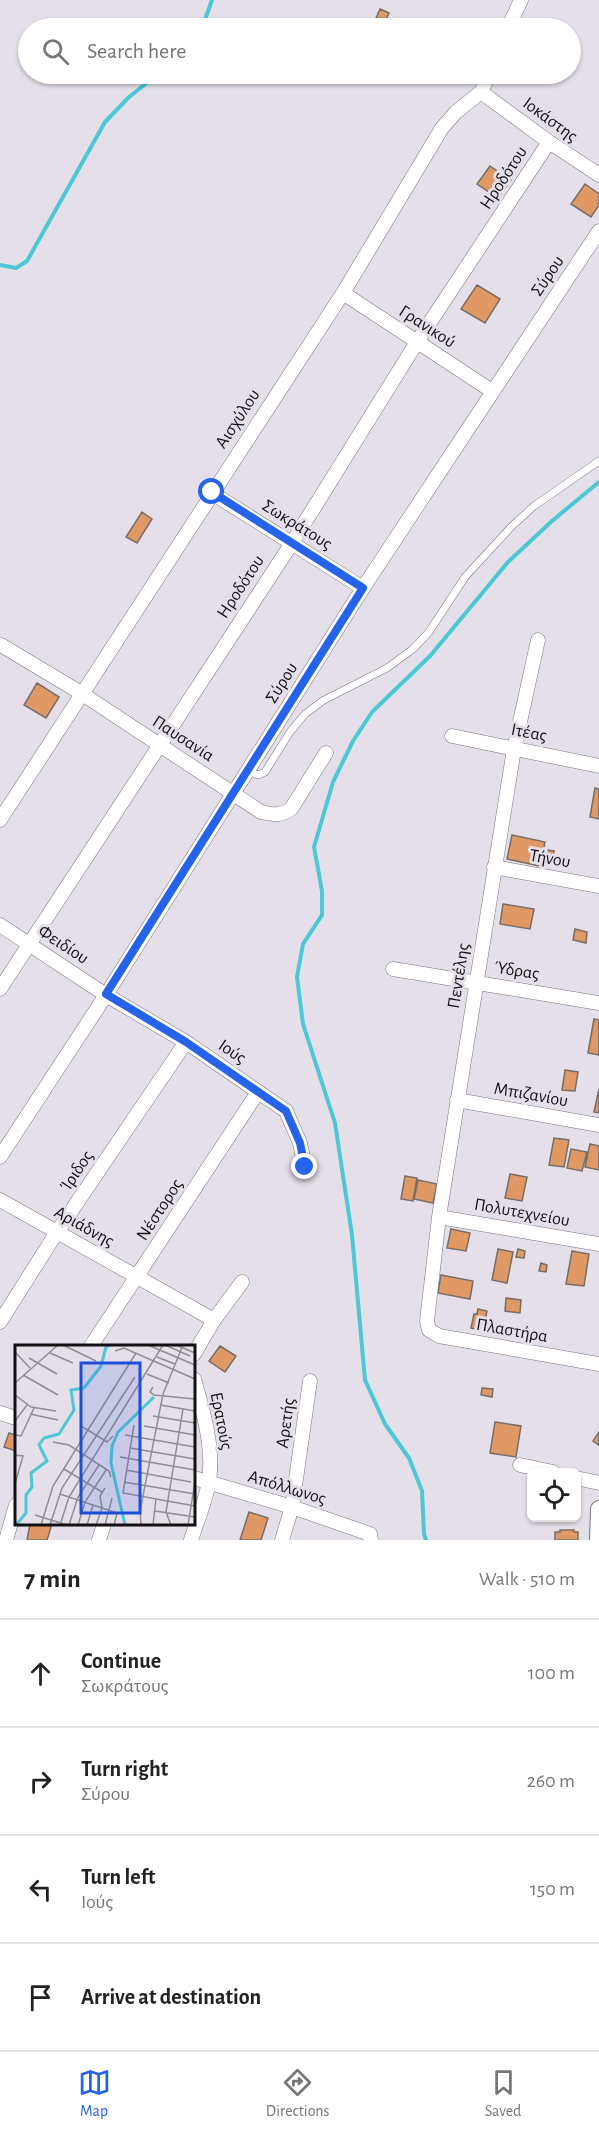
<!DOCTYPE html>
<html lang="en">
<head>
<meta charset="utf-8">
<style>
	body { margin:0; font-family:"Alegreya Sans",sans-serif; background:#f2f2f2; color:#222 }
	.controls { position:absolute; right:18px; bottom:18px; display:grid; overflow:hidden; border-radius:9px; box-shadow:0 2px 4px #0004 }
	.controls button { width:54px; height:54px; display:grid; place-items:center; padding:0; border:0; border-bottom:2px solid #e0e0e0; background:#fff; color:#222; font:30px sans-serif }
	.stop { position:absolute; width:18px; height:18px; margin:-14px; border:4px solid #2563eb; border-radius:50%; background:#fff }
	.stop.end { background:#2563eb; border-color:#fff; box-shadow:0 2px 6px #0008 }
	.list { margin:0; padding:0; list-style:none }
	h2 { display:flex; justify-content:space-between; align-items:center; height:78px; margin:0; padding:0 24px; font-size:26px }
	h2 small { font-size:20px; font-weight:400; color:#767676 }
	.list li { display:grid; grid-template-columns:39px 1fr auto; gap:18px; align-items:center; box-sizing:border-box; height:108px; padding:0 24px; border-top:2px solid #e0e0e0 }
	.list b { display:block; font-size:22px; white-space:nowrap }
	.list p { margin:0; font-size:20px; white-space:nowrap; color:#767676 }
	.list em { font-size:20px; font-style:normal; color:#767676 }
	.icon { flex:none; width:33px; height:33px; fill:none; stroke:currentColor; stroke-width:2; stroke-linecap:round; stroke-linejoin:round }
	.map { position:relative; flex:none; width:599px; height:1540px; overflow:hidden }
	.search { position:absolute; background:#fff; box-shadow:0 2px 4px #0004; left:18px; right:18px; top:18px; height:66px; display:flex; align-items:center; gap:15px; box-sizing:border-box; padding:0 21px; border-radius:33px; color:#767676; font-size:22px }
	.sheet { height:510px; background:#fff }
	nav { display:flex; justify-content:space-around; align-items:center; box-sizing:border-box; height:84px; border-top:2px solid #e0e0e0; background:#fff; font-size:16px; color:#767676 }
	nav a { display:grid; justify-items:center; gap:3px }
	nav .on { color:#2563eb }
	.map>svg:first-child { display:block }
</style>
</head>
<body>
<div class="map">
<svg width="599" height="1540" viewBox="0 0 599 1540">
	<rect width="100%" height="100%" fill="#e5dfe9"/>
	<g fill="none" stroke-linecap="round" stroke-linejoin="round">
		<path stroke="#4cc7d7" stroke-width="4" d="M202,28l10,-28
			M0,265l16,3 11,-7 78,-139 24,-25 29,-23
			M426,1540l-2,-6 -2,-43 -13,-33 -24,-34 -20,-44 -13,-145 -17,-112 -32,-99 -6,-47 6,-33 19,-29v-24l-8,-44 19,-65 20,-41 19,-29 58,-56 78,-94 44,-41 47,-39"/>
	</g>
	<path fill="#e09965" stroke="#766d67" stroke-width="1.5" d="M380,9l9,4 -4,9 -9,-4z
		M490,166l21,14 -13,18 -21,-14z
		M585,184l14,10v11l-8,12 -20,-13z
		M477,285l23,14 -15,24 -24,-14z
		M142,512l10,7 -15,24 -11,-6z
		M37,683l22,14 -13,21 -22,-13z
		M595,788l4,1v30l-9,-2z
		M512,835l33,7 -5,24 -33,-7z
		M546,850l8,1 -1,8 -8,-2z
		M503,904l31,5 -4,20 -30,-5z
		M575,929l12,3 -1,11 -13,-3z
		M594,1019l5,1v35l-11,-2z
		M565,1070l13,2 -3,19 -13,-1z
		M599,1089v24l-5,-1z
		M554,1138l15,2 -5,27 -15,-2z
		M590,1144l9,2v24l-14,-3z
		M571,1149l16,3 -5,19 -15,-3z
		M510,1174l17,3 -5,24 -17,-3z
		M405,1176l12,2 -4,23 -12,-2z
		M418,1180l19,4 -4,19 -19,-4z
		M451,1229l19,4 -4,18 -19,-3z
		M498,1249l15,3 -6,31 -15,-3z
		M518,1249l7,2 -1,7 -8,-1z
		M572,1251l17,3 -5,32 -18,-2z
		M541,1263l6,2 -1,7 -7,-1z
		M441,1275l32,6 -3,18 -32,-6z
		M506,1298l15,2 -1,13 -15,-2z
		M478,1309l9,2 -4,20 -12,-3 3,-14h3z
		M220,1346l16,10 -11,16 -16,-11z
		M482,1388l11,1 -1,8 -11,-2z
		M495,1422l26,4 -5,31 -26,-4z
		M599,1432v13l-6,-4z
		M9,1433l7,2v16l-12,-4z
		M249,1512l19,6 -7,22h-21z
		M30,1524h22l-5,16h-20z
		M560,1530h14v2h4v8h-23v-8h5z"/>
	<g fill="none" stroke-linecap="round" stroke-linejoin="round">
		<defs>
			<path id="service" d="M248,771l10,4 7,-3 25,-40 15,-18 19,-14 63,-32 26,-19 16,-17 36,-55 46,-50 23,-21 65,-45"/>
			<path id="minor" d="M508,28l13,-28
				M481,92l68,50 50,33
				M343,293l149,98
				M212,493l151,95
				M538,640l-24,109 -75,468 -12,104 2,9 10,6 160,28
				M1,645l80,48 180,119c13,3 19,4 30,-3l35,-56
				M452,736l147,30
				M0,820l343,-527 99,-165 14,-16 25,-20 8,-18
				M494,867l105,19
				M0,925l106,70 80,47 100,69 14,32 5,24
				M393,969l206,34
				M0,989l292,-446 125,-201 132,-200
				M457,1100l142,25
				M0,1157l106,-162 257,-407 236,-357
				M0,1200l214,120
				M439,1217l160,27
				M0,1322l57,-90 129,-190
				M91,1346l167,-254
				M194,1354l20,-34 28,-38
				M0,1413l16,5
				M520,1465l33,7
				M194,1478l98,29 78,27 1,6
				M576,1478l23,5
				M6,1540l10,-35
				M99,1540l5,-16
				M191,1540c6,-19 15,-39 18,-59 5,-34 -6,-70 -15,-102
				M282,1540l10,-33 18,-126"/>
			<path id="tertiary" d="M598,1540l1,-31"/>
		</defs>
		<use href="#service" stroke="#79747d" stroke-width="8"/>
		<use href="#minor" stroke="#79747d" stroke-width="15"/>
		<use href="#tertiary" stroke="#79747d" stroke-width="18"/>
		<use href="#service" stroke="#fff" stroke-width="7"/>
		<use href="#minor" stroke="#fff" stroke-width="14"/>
		<use href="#tertiary" stroke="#fff" stroke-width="16"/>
	</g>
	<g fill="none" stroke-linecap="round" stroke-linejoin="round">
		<path stroke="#2563eb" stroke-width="8" d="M212,492l151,96 -257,406 80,48 100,69 14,32 5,24"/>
	</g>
	<g text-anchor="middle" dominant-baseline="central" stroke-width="6" stroke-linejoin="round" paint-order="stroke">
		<g font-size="18" fill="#121013" stroke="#e5dfe9">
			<text transform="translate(550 120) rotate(36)">Ιοκάστης</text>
			<text transform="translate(504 178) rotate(-57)">Ηροδότου</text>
			<text transform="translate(548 276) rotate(-56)">Σύρου</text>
			<text transform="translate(427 327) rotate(33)">Γρανικού</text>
			<text transform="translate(238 419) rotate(-57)">Αισχύλου</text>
			<text transform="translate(297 525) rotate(32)">Σωκράτους</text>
			<text transform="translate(241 587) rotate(-57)">Ηροδότου</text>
			<text transform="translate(282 683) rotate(-58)">Σύρου</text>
			<text transform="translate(529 733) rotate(11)">Ιτέας</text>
			<text transform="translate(183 739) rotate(33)">Παυσανία</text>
			<text transform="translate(550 859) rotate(10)">Τήνου</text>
			<text transform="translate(63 945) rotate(33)">Φειδίου</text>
			<text transform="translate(517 971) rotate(9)">Ύδρας</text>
			<text transform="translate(459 976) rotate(-81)">Πεντέλης</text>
			<text transform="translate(232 1052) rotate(34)">Ιούς</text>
			<text transform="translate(531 1095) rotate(10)">Μπιζανίου</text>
			<text transform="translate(77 1171) rotate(-56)">Ίριδος</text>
			<text transform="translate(160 1210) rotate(-57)">Νέστορος</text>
			<text transform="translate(522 1213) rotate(10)">Πολυτεχνείου</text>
			<text transform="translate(84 1227) rotate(29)">Αριάδνης</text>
			<text transform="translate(512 1331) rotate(10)">Πλαστήρα</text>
			<text transform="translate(221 1421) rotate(79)">Ερατούς</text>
			<text transform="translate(286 1423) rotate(-82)">Αρετής</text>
			<text transform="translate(287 1488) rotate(17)">Απόλλωνος</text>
		</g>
	</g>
	<g transform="translate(15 1345)">
		<rect width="180" height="180" fill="#e5dfe9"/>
		<path fill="none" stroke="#4cc7d7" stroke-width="3" d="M1,180l10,-12v-18l6,-8 -1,-14 16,-12 -8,-16 5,-7 15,-4 15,-24 -3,-20 13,-2 17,-22 5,-19 4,-2M110,180l-14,-62 1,-17 6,-14 36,-35"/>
		<path fill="none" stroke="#918c93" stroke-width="1.5" d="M48,0l33,16M133,0l47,20M150,0l25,11M161,0l19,8M100,6l9,-3 71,31M0,7l15,16M35,8l23,10M142,12l18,7M14,13l28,16M132,29l22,9M8,30l35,20M0,38l43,-38M138,42l-3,5 4,3 41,4M0,50l16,12 25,4M145,60l35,6M15,69l28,6M138,71l42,7M0,76l12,-16M119,80l-11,68 72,13M66,81l26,16 6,-6M129,81l51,9M0,90l6,1 13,-28M110,90l70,12M38,97l16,3 40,26 2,6M115,103l65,11M0,110l8,1 -8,28M105,112l75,13M49,124l38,23M111,125l65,12M109,137l71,12M45,149l57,19 -3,12M140,166l40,6M20,170l32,10M26,180l12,-39 83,-133M35,180l12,-37 73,-111M45,180l9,-28 94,-152M54,180l9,-28 21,-32M63,180l7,-23 21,-32M72,180l6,-20M81,180l6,-17 -2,-12 5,-8M90,180l7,-27M126,180l-1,-14 23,-117 20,-49M138,180l3,-26M156,180l-5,-13 17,-103M173,180l7,-43"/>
		<path fill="#1d4ed8" fill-opacity="0.15" stroke="#1d4ed8" stroke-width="3" d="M66,18h59v150h-59z"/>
		<rect width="180" height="180" fill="none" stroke="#121013" stroke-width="3"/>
	</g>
</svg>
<div class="controls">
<button><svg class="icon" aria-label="locate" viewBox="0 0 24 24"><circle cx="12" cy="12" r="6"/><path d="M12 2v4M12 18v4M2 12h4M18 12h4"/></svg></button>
</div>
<div class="stop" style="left:212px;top:492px"></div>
<div class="stop end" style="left:305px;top:1167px"></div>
<div class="search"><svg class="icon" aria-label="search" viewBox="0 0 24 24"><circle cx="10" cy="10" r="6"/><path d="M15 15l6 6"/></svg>Search here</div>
</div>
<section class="sheet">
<h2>7 min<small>Walk · 510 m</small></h2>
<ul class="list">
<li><svg class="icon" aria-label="ahead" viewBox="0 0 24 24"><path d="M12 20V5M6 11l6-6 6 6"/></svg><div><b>Continue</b><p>Σωκράτους</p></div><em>100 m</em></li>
<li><svg class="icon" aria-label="right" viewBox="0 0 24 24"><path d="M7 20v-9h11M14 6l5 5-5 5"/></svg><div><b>Turn right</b><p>Σύρου</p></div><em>260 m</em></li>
<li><svg class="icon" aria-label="left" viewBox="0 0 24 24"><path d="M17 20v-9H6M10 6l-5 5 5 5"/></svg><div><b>Turn left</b><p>Ιούς</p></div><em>150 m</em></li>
<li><svg class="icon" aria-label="arrive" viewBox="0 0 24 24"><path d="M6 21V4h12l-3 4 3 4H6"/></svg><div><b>Arrive at destination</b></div></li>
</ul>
</section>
<nav>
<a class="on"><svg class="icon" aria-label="map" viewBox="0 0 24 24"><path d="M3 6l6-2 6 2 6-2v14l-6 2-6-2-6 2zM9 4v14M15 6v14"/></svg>Map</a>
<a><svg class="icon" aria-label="directions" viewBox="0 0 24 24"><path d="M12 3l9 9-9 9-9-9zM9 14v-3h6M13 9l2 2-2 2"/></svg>Directions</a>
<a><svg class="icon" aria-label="saved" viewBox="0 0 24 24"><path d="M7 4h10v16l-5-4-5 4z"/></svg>Saved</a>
</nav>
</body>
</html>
